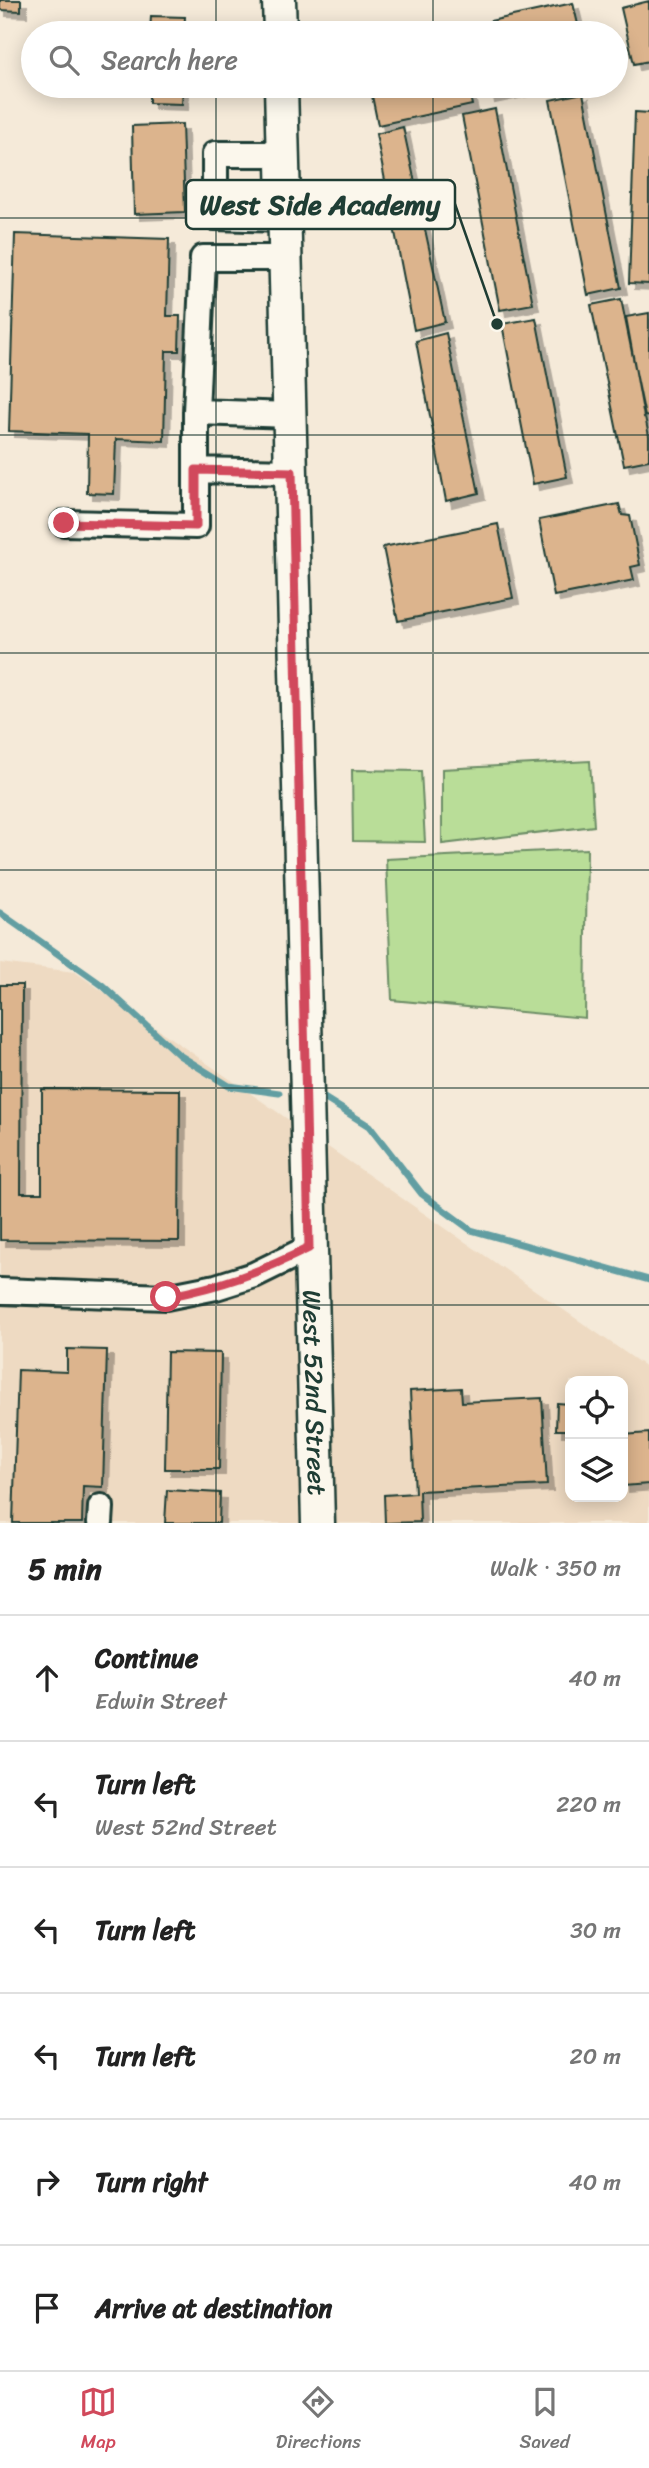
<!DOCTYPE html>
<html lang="en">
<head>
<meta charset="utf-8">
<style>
	body { margin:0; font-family:Sriracha,sans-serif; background:#f6f6f6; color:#222 }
	.controls { position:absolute; right:21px; bottom:21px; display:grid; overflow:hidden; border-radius:14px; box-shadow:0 4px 18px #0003 }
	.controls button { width:63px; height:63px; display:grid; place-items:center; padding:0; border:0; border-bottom:2px solid #e0e0e0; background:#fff; color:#222; font:35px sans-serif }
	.stop { position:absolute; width:21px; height:21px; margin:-16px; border:5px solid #d1495b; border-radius:50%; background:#fff }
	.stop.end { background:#d1495b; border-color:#fff; box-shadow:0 2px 7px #0008 }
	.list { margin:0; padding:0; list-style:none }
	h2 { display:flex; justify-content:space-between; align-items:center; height:91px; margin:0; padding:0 28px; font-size:30px }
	h2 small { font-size:23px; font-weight:400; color:#767676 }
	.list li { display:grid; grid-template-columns:46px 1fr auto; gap:21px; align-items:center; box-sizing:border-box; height:126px; padding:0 28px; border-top:2px solid #e0e0e0 }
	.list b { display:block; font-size:26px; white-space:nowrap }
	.list p { margin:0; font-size:23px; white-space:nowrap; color:#767676 }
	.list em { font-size:23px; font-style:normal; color:#767676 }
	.icon { flex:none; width:38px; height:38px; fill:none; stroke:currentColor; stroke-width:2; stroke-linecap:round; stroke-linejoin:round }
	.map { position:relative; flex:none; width:649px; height:1523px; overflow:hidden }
	.search { position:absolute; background:#fff; box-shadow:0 4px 18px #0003; left:21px; right:21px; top:21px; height:77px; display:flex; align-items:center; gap:18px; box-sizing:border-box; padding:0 24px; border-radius:38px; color:#767676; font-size:26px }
	.sheet { height:847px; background:#fff }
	nav { display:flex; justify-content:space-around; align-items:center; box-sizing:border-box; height:98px; border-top:2px solid #e0e0e0; background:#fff; font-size:19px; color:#767676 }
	nav a { display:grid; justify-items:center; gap:4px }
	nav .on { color:#d1495b }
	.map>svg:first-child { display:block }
</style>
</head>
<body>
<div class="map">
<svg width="649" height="1523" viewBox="0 0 649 1523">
	<defs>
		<filter id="shadow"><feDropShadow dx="6" dy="6" stdDeviation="0" flood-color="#0004"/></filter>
	</defs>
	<rect width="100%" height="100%" fill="#f5ead9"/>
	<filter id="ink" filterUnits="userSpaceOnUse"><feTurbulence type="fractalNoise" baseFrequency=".0143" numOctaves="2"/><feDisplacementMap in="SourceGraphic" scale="14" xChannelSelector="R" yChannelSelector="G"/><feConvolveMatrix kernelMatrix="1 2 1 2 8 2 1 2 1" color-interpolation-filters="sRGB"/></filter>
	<g filter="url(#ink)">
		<path fill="#eedac2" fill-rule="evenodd" d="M0,963l75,9 574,397v154h-649zM570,1381h53v116h-53z"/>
		<path fill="#b9dd98" stroke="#6c8d66" stroke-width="2" d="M590,761l4,65 -152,18v-75z
			M352,770l69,1 4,71 -72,-1z
			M587,849l-2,169 -193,-18 -6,-141z"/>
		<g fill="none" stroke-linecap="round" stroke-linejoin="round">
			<path stroke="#629ea2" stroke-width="7" d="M0,913l102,72 77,70 50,31 50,7
				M324,1098l45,28 53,68 49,36 178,50"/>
		</g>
		<path fill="#dcb48d" stroke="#1f3d34" stroke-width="2" filter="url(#shadow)" d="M0,0h21v11l-21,-1z
			M649,1v60l-15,3 -13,-56z
			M573,3l7,30h-87l-3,-12z
			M151,16l34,1 -1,16h-34z
			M149,86h34l-1,18 -33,-1z
			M370,86h98l4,19 -94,20z
			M487,86h54l-52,11z
			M583,93l38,195 -33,7 -38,-195z
			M495,109l38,195 -33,6 -38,-194z
			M635,112l14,1v171l-20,-1z
			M182,124l3,88 -51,2 -2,-88z
			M403,127l42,195 -31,8 -38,-196z
			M15,234l154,5 -2,77h13l-1,35h-13l-2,90 -48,-2 -2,55 -27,-1 1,-59 -79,-3z
			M621,299l28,137v24l-25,5 -33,-160z
			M649,313v103l-5,1 -18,-100z
			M536,318l31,159 -34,7 -31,-160z
			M446,333l33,160 -33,8 -30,-160z
			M619,504l3,11 8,1 10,49 -9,2 3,13 -80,16 -15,-76z
			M498,524l15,74 -115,23 -15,-74z
			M0,985h22l-1,208h21v-104l138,1 -1,151 -179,-1z
			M67,1349l40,1 -4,137 -20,-1 -1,37h-69l5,-153 49,2z
			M167,1352l54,1 -2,116h-54z
			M461,1388l1,14 80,-4 5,87 -128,6 1,31 -35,1 -1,-28 31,-2 -5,-102z
			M557,1403l13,1v26h-14z
			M649,1433v51l-26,2v-51z
			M167,1490l53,3 -1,30h-54z"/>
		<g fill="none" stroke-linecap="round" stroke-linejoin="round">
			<defs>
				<path id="minor" d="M283,154h-68v63l70,2
					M287,258h-84l-7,154 95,3
					M196,470l96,2
					M64,523l132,3v-114
					M0,1291l166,6 50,-10 38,-12 55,-27
					M100,1523l1,-16"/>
				<g id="major">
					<path d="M279,0l1,33"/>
					<path id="s1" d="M281,86l37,1437"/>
				</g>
			</defs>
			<use href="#minor" stroke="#1f3d34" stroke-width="30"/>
			<use href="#major" stroke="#1f3d34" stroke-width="37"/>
			<use href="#minor" stroke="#fbf7ec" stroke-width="24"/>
			<use href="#major" stroke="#fbf7ec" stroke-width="32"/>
		</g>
	</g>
	<g fill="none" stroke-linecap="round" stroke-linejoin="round" filter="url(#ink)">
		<path stroke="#d1495b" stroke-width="9" d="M64,523l132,3v-56l96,2 17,776c-51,25 -87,38 -143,49"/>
	</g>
	<path fill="none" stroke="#1f3d34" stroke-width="2" stroke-opacity="0.55" d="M216,0v33M433,0v33M216,86v1437M433,86v1437M0,218h649M0,435h649M0,653h649M0,870h649M0,1088h649M0,1305h649"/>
	<g text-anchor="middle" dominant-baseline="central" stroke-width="5" stroke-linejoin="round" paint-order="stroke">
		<g font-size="26" fill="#1f3d34" stroke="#fbf7ec">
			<text stroke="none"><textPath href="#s1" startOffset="1307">West 52nd Street</textPath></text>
		</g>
	</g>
	<path fill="none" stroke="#1f3d34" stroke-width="2.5" d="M497 324L455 204"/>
	<circle fill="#1f3d34" stroke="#fbf7ec" stroke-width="2.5" cx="497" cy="324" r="7"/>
	<rect fill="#fbf7ec" stroke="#1f3d34" stroke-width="2.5" x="186" y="180" width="269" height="49" rx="7"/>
	<g font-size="28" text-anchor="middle" font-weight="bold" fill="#1f3d34">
		<text x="320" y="214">West Side Academy</text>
	</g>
</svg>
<div class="controls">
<button><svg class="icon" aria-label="locate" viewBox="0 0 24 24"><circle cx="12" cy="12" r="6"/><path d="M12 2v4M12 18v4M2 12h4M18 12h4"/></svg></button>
<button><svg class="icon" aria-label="layers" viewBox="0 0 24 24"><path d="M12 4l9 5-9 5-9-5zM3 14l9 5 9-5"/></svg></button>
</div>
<div class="stop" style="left:166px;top:1297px"></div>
<div class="stop end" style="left:64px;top:523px"></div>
<div class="search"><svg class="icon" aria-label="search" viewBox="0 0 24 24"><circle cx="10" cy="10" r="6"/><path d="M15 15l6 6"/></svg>Search here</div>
</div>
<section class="sheet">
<h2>5 min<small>Walk · 350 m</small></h2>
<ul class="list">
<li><svg class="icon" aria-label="ahead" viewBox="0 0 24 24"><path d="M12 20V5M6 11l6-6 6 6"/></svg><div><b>Continue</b><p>Edwin Street</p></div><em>40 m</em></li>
<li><svg class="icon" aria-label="left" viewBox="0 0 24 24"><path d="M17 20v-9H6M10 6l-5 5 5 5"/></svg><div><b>Turn left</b><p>West 52nd Street</p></div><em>220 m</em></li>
<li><svg class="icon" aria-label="left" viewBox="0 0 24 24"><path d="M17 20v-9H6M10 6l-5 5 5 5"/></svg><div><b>Turn left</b></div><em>30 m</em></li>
<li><svg class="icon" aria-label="left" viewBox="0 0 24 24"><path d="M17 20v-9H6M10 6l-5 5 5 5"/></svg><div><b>Turn left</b></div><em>20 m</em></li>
<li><svg class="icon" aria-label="right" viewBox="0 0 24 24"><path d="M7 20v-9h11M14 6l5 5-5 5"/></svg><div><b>Turn right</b></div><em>40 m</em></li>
<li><svg class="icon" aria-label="arrive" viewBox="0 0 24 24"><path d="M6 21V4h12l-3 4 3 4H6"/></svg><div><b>Arrive at destination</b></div></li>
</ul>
</section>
<nav>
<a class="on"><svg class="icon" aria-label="map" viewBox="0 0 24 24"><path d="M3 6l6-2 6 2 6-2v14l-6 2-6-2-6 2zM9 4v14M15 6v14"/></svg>Map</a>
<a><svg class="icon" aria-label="directions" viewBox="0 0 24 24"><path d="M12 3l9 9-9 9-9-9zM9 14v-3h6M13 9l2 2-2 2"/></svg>Directions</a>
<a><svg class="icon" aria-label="saved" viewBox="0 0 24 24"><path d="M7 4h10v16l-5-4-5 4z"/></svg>Saved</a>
</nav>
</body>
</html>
